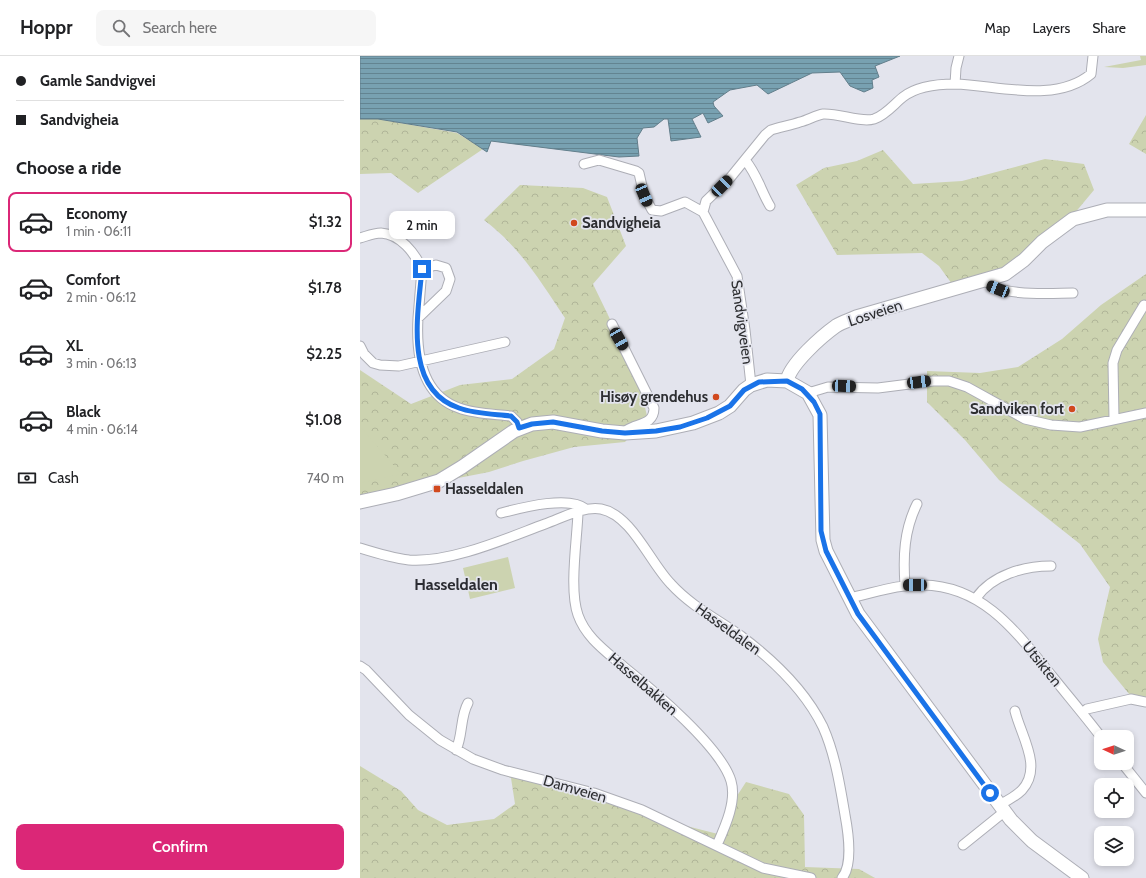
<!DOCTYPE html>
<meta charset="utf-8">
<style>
:root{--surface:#fff;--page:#f6f6f6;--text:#202124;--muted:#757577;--line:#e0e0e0;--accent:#db2777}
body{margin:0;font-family:Cabin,sans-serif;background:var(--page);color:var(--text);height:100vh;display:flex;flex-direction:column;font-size:15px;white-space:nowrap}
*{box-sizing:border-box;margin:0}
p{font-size:13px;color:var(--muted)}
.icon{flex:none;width:22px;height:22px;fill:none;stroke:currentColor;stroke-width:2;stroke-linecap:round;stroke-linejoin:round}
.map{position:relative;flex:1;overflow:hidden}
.drawer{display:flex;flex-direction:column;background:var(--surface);width:360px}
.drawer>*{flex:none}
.guide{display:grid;align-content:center;height:88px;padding:0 16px;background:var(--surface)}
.needle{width:26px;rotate:273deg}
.tools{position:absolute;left:734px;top:674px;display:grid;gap:8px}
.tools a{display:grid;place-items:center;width:40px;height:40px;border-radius:8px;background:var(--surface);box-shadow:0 2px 6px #0003;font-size:20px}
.end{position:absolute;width:18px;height:18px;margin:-9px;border:5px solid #1a73e8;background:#fff;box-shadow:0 0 0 2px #fff}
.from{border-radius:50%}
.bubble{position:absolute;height:28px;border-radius:8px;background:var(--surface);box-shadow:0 2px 6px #0003;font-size:13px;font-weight:600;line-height:28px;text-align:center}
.car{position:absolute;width:12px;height:24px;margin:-12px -6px;border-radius:5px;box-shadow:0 0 3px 1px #0007;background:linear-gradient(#222 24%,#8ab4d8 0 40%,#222 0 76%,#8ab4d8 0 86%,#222 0)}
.guide b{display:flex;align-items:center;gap:14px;height:38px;font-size:15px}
.guide b+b{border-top:1px solid var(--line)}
.guide i{width:10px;height:10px;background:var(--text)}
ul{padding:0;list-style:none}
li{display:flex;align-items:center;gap:12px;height:60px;margin:0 8px 6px;padding:0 8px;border:2px solid transparent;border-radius:8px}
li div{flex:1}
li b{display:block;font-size:15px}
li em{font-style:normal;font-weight:600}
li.on{border-color:var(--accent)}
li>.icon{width:36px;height:36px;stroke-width:1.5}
h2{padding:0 16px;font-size:18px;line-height:48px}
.pay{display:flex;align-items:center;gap:10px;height:44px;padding:0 16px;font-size:15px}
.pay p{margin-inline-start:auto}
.cta{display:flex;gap:8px;margin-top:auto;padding:8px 16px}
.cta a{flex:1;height:46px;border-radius:8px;background:var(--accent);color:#fff;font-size:16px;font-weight:600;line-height:46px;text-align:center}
header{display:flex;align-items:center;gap:24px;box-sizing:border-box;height:56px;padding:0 20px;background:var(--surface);border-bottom:1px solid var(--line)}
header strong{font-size:19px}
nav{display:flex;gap:22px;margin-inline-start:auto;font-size:14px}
.search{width:280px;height:36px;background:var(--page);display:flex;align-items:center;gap:10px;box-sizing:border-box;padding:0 14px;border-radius:8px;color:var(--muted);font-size:15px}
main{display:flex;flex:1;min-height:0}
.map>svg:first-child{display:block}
.forest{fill:url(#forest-crowns)}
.park{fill:#ccd3b0}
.water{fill:url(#water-rules);stroke:#627e8b}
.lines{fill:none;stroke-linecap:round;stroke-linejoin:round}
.street-casing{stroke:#adaeb6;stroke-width:11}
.secondary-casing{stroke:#adaeb6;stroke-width:15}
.street{stroke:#fff;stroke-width:9}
.secondary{stroke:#fff;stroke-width:13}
.route{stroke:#1a73e8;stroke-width:5}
.poi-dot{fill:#d1491e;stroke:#e3e4ed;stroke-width:1.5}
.labels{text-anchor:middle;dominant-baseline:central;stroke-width:3.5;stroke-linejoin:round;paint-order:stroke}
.poi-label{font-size:15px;font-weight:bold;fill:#2d2e31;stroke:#e3e4ed;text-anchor:start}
.street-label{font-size:15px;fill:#2d2e31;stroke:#e3e4ed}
.neighbourhood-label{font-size:16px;font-weight:bold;fill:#2b2c32;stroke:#e3e4ed}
</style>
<header>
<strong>Hoppr</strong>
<div class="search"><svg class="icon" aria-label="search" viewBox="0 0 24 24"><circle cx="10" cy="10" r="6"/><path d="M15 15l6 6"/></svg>Search here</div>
<nav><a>Map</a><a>Layers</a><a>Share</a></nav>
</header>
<main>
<section class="drawer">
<div class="guide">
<b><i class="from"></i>Gamle Sandvigvei</b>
<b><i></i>Sandvigheia</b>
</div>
<h2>Choose a ride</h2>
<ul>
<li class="on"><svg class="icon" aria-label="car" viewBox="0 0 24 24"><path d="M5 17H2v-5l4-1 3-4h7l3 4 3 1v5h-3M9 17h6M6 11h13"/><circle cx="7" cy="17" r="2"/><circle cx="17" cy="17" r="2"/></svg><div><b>Economy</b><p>1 min · 06:11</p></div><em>$1.32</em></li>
<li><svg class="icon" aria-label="car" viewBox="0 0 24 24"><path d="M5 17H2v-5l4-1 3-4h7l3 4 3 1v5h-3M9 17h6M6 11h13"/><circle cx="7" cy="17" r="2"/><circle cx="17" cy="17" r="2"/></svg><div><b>Comfort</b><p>2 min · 06:12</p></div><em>$1.78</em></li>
<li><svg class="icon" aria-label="car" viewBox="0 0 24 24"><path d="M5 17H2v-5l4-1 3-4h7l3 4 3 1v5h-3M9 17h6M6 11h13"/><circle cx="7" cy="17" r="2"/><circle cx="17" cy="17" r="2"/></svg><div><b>XL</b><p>3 min · 06:13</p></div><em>$2.25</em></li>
<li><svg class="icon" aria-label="car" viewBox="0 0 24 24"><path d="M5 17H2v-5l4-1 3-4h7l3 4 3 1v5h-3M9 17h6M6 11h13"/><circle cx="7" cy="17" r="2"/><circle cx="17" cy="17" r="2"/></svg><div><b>Black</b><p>4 min · 06:14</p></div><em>$1.08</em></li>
</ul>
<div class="pay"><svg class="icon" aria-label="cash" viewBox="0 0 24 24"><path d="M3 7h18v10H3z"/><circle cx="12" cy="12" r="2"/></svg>Cash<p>740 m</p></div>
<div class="cta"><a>Confirm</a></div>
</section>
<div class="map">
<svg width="786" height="822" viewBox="0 0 786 822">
<defs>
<pattern id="forest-crowns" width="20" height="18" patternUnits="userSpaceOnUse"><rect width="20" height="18" fill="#ccd3b0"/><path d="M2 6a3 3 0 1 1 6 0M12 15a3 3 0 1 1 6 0" fill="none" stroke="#b0b598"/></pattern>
<pattern id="water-rules" width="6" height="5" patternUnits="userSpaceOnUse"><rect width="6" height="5" fill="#78a1b1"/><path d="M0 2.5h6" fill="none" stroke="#638491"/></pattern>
</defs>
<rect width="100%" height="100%" fill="#e3e4ed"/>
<path class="forest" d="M786,59V98L769,88Z
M0,63H18L97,77L123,93L58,137L31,117L0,118Z
M523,94L553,128L602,125L685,103L724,108L734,134L714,158L642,217L592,228L579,210L562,197L477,199L436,129L464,112L497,105Z
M160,129L223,132L247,141L266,190L233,228L278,321L287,360L265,386L214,391L163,405L129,416L78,426L0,450V314L51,348L100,329L152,323L194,293L205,262C181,226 159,190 124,164Z
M786,218V645L778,649L743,606L738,583L750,531L720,488L639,424L605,384L567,346V315L620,317L658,311L702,283L741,249Z
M0,710L41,735L58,754L87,769L134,763L155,748L151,722L131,714L158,715L307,765L358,778L375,743L386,726L429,738L444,759L445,811L499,813L515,822H0Z"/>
<path class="park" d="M780,0H786V9L763,12L744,11L781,4Z
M0,370L41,418L0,427Z
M148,501L155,532L110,543L103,512Z"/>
<path class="water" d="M0,0H540L515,10L519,21L512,24L513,32L504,36L490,30L480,16L452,17L408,38L397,29L370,34L353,46L354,50L363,60L348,67L343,57L332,63L341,81L311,85L308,63H304L294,71L283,72L277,82L279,100L259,101L131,85L127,96L97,76L18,63H0Z"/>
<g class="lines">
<g class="street-casing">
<path id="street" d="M595,28L596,12L599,0
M385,104C397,118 401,135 410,150
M224,108L239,104L276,115L279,117L284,139L292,154L301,155L325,146L343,156
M0,182C7,180 14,177 21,177C40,178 55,197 62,213L76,209L86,212L90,223L86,235L58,262C56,297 61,339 99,352C115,358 134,358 151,360L157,366L159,372
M626,225C640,241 691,237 713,237
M58,262L62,213
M252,268L294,352C294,369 278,367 267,374
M0,290L4,298L13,307L20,309L39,310L145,286
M391,329L385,274L377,220L343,156L346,145L370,122L405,79L411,74C421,71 431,69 440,66C448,64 456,59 463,58C479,57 501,67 514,63C526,59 534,48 543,41C557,30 578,28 595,28C637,29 695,48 731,18L733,0
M448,337L468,331L518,332L573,325H589L607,331L665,363L691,369L720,371L786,357
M754,363L753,307L757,294L784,249
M141,457C161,452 209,439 226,453
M218,457C217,484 209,534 218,559C226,582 247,596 264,611C293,634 361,691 371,725C377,745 365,771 357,789
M0,492C16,497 33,502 49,504C91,507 147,482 185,468C202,462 223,450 241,453C272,459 290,507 311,528C331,550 357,563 381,580C413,604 445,634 463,671C475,698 480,729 485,759C488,775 493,809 482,822
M545,529C543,501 544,474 557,448
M489,542C514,537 537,528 563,529C624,530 657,577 692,620C708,640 725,660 741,681
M616,542C632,519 664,510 691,510
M0,610L6,614L49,659L80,684L113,703L143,714L234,737L282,754L403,812L451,822
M723,656L727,653L771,643L786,646
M96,694C103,679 100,661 108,647
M762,707L786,737
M639,749C647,745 656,740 662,734C683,711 661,680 655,655
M603,789L644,756"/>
</g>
<g class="secondary-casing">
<path id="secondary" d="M427,325C430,308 462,280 476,270C482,266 490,264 496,261L645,218L664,204L682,186L713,163L747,154H786
M0,446L36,438L79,425L102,411L154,375L172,368L193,366L242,375L265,377L296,375L333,367L359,357L370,350L384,334L391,329L407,324L427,325L448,337L460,359L463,484L466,495L498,558L651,764L672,785L722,822"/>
</g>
<use href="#street" class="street"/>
<use href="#secondary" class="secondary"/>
</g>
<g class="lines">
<path class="route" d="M62,213C58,258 43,333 99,352C115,358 134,358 151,360L157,366L159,372L172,368L193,366L242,375L265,377L296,375L320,371L347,362L370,350L384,334L399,326L427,325L442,333L454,346L460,358L461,475L466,495L498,558L630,737"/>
</g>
<g class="poi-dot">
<circle cx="214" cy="167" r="4"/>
<circle cx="356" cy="341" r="4"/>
<circle cx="712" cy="353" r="4"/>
<rect x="73" y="429" width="8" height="8" rx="2"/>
</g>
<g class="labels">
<g class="poi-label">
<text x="222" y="167">Sandvigheia</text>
<text x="348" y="341" text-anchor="end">Hisøy grendehus</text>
<text x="704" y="353" text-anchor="end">Sandviken fort</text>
<text x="85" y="433">Hasseldalen</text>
</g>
<g class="street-label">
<text transform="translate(515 257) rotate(-18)">Losveien</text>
<text transform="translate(382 266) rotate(82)">Sandvigveien</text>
<text transform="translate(368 573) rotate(36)">Hasseldalen</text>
<text transform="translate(682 608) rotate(51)">Utsikten</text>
<text transform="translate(283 628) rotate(41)">Hasselbakken</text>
<text transform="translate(215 733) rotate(16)">Damveien</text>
</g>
<g class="neighbourhood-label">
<text x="96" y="528">Hasseldalen</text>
</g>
</g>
</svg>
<div class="tools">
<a><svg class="needle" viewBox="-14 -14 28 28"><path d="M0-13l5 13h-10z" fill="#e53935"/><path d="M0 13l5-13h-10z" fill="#757577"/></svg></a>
<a><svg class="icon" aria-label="locate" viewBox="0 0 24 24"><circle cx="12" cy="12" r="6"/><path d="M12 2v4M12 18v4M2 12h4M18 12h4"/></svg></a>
<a><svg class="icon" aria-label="layers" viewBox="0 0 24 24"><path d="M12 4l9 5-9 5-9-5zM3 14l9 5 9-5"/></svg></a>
</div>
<i class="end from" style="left:630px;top:737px"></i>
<i class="end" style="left:62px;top:213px"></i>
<div class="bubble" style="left:29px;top:155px;width:66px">2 min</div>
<i class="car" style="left:362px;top:130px;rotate:45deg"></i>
<i class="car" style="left:284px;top:139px;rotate:157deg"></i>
<i class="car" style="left:638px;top:233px;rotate:292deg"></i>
<i class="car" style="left:259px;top:283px;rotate:150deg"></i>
<i class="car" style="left:559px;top:326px;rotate:83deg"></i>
<i class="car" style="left:484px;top:330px;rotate:92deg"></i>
<i class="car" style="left:555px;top:529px;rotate:269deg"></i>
</div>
</main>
